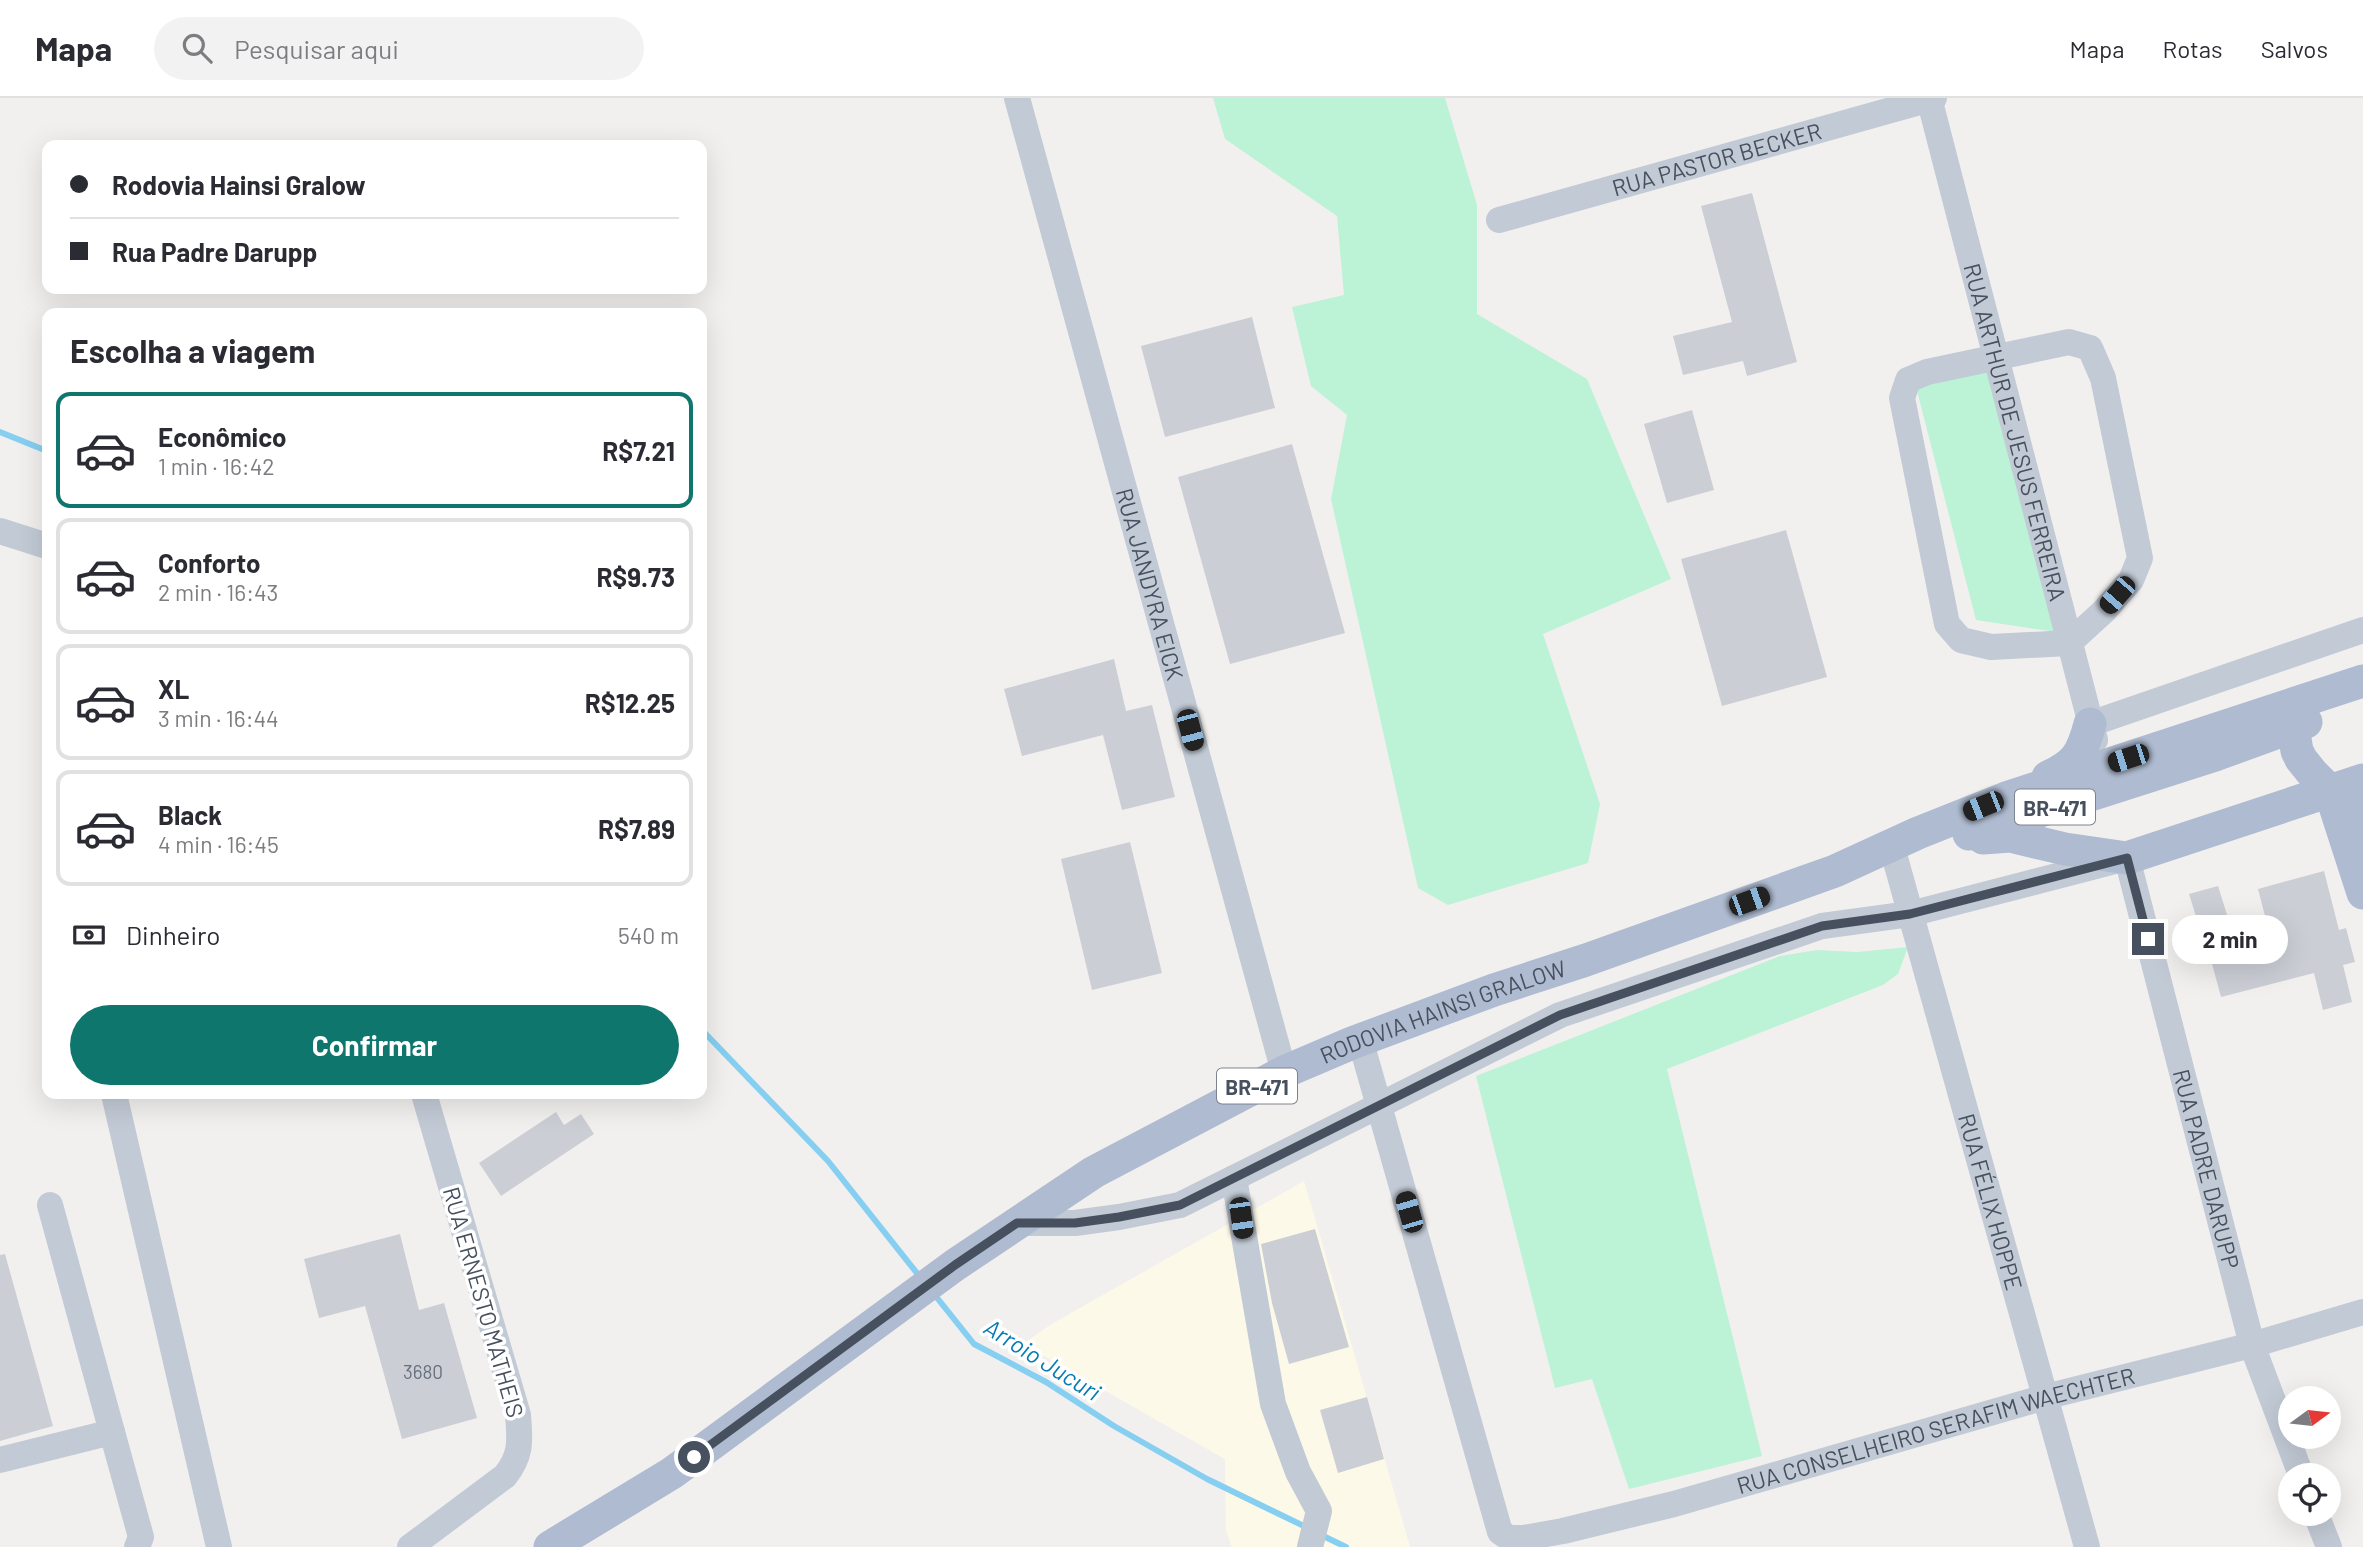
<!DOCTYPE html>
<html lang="pt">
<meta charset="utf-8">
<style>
:root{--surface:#fff;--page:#f2f2f3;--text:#2b2b33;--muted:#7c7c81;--line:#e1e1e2;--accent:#0f766e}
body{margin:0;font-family:Barlow,sans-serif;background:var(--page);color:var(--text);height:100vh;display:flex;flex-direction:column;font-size:26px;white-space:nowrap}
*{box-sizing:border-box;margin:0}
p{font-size:23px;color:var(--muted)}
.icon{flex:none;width:38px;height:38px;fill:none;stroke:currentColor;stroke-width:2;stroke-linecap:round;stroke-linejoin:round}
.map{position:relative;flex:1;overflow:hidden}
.drawer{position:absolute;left:42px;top:210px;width:665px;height:791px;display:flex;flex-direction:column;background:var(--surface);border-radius:14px;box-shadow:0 7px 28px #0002}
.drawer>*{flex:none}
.top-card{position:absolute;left:42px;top:42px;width:665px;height:154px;border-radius:14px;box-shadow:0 7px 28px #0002;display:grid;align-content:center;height:154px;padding:0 28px;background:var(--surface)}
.needle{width:46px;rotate:75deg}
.tools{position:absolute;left:2278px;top:1288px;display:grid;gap:14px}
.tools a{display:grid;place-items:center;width:63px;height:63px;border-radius:50%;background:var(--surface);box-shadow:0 7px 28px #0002;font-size:35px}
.end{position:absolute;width:32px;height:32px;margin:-16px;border:9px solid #46505e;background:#fff;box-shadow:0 0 0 4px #fff}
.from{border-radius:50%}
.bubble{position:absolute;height:49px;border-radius:24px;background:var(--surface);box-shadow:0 7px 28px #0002;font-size:23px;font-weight:700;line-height:49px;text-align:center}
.car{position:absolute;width:21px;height:42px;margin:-21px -10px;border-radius:9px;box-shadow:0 0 5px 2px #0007;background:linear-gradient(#222 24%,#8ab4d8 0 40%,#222 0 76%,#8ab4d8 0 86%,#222 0)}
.top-card b{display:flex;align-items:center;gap:24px;height:66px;font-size:26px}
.top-card b+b{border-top:2px solid var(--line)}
.top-card i{width:18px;height:18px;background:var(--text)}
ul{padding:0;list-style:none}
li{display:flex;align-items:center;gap:21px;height:116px;margin:0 14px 10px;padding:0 14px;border:4px solid var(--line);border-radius:14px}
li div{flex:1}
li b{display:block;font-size:26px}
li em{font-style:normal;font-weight:700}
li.selected{border-color:var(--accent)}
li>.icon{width:63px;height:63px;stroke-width:1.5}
h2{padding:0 28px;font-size:32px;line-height:84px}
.pay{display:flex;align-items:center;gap:18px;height:77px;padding:0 28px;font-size:26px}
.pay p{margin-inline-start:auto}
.primary-button{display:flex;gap:14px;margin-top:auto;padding:14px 28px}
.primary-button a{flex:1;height:80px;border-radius:42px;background:var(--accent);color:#fff;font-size:28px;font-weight:700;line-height:80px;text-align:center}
header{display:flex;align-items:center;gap:42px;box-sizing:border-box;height:98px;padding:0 35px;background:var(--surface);border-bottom:2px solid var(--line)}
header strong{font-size:33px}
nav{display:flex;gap:38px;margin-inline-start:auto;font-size:24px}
.search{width:490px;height:63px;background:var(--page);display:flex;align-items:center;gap:18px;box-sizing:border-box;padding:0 24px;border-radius:38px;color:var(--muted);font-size:26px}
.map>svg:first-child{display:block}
.commercial{fill:#fdf9e8}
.green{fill:#bcf2d6}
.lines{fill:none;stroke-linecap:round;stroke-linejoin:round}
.stream{stroke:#86cff1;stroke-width:6}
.building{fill:#cbced5}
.minor{stroke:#c2cad5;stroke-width:26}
.major{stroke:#aebbd0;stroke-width:33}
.route{stroke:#46505e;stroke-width:9}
.labels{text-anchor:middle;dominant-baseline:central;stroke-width:7;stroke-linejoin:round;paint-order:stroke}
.number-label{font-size:19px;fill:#67707c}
.shield{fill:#fff;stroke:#7e848e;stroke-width:2}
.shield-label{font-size:21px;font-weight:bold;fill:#46505e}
.street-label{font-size:23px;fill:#46505e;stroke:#fff}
.water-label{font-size:24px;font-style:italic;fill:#047cb3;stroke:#fff}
</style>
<header>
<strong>Mapa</strong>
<div class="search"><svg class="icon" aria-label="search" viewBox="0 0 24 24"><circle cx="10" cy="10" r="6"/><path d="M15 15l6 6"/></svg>Pesquisar aqui</div>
<nav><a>Mapa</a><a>Rotas</a><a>Salvos</a></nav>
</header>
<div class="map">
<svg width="2363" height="1449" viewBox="0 0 2363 1449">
<rect width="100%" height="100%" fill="#f2f0ef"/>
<path class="commercial" d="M1304,1083L1410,1449H1232L1226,1432L1225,1361L1023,1246L1050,1227Z"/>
<path class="green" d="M1213,0H1445L1477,107V216L1587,281L1671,481L1543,536L1600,706L1588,765L1448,807L1418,790L1331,401L1347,317L1311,288L1292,209L1344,197L1337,118L1225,41Z
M1987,268L2056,534L1976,522L1916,289Z
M1908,849L1898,876L1883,887L1667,971L1762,1358L1629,1391L1592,1281L1555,1290L1476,978L1780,858L1817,852L1857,854Z"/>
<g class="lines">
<path class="stream" d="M0,334L47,353
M702,932L828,1063L920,1179
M934,1196L974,1246L1046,1284L1114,1328L1207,1381L1310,1431
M1319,1436L1346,1449"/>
</g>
<path class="building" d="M1752,95L1797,264L1747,278L1743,263L1683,277L1673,238L1732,224L1701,108Z
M1252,219L1275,310L1165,339L1141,248Z
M1692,312L1714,392L1667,405L1644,326Z
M1292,346L1345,535L1230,566L1178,379Z
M1786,432L1827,579L1722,608L1681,461Z
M1114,561L1126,613L1152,607L1175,699L1122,712L1103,637L1022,658L1004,591Z
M1130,744L1162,875L1092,892L1061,761Z
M2324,773L2339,832L2346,830L2355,864L2343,867L2352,904L2323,912L2314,875L2221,899L2208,851H2206L2189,796L2218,788L2240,858L2273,849L2258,791Z
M556,1014L564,1027L581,1016L594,1036L501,1098L479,1065Z
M1315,1131L1349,1249L1289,1266L1272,1205L1261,1146Z
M400,1136L419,1212L444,1205L477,1320L402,1341L365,1208L319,1220L304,1161Z
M5,1156L53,1328L0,1343V1157Z
M1367,1299L1384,1361L1338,1375L1320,1312Z"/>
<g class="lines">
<g class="minor">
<path id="s1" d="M1017,0L1284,974"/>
<path id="s2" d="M1929,0L2095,642"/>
<path id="s3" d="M1499,122L1934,0"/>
<path d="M2069,244L2090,250L2103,280L2140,460L2131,482L2104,513L2069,545L1991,549L1961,542L1947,526L1902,300L1908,282L1927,274Z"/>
<path d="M0,433L47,448"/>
<path d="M2090,626L2363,532"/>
<path id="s4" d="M1895,760L2087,1449"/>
<path id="s5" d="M1360,941L1500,1434L1509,1440H1523L1563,1433L1674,1406L2045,1299L2252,1247L2363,1214"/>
<path d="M114,996L219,1449"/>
<path d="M1234,1080L1273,1306L1298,1374L1319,1413L1310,1449"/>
<path d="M50,1107L112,1334"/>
<path id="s6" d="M1017,1125H1075L1119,1119L1180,1107L1560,917L1822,828L1910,816L2127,760L2252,1247L2301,1377"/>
<path d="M0,1362L112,1334L141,1439L137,1449"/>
<path d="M2316,1416L2329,1449"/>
<path d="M410,1449L505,1378C522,1357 520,1342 518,1317L424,996"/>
</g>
<g class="major">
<path d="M2295,607L2293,629L2297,653L2301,661L2313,676L2330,693L2363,795"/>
<path d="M2048,679C2076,666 2082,656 2090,626"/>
<path d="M2363,709V752"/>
<path d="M1969,736L2215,657L2306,624"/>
<path d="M1983,740L2010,738L2065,751L2127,760L2363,682"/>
<path id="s7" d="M550,1449L672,1375L955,1167L1094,1074L1284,974L1352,945L1494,892L1586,862L1835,773L1918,735L2006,700L2363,583"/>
</g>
</g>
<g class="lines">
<path class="route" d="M694,1359L955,1167L1017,1125H1075L1119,1119L1180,1107L1560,917L1822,828L1910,816L2127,760L2148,841"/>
</g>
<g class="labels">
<g class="number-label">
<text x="423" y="1273">3680</text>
</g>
<g class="shield">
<rect x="2015" y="691.5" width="80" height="35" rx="5"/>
<rect x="1217" y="970.5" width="80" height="35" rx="5"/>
</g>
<g class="shield-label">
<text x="2055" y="709">BR-471</text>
<text x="1257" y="988">BR-471</text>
</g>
<g class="street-label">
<text stroke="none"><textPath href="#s3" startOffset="226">RUA PASTOR BECKER</textPath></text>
<text stroke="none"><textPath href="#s2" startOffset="345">RUA ARTHUR DE JESUS FERREIRA</textPath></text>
<text stroke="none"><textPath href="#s1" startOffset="504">RUA JANDYRA EICK</textPath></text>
<text stroke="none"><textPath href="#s7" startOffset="1046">RODOVIA HAINSI GRALOW</textPath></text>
<text stroke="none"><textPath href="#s6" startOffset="1500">RUA PADRE DARUPP</textPath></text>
<text stroke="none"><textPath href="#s4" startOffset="357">RUA FÉLIX HOPPE</textPath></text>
<text transform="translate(484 1204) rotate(74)">RUA ERNESTO MATHEIS</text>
<text stroke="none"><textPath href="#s5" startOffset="964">RUA CONSELHEIRO SERAFIM WAECHTER</textPath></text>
</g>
<g class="water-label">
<text transform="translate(1043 1261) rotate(32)">Arroio Jucuri</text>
</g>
</g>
</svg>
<div class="tools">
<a><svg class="needle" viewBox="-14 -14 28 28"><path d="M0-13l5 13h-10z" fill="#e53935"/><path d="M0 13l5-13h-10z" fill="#7c7c81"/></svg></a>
<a><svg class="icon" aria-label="locate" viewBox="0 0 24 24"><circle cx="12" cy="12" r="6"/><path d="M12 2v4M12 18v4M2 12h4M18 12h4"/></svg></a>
</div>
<i class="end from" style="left:694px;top:1359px"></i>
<i class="end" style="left:2148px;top:841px"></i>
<div class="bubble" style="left:2172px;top:817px;width:116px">2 min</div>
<i class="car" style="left:2117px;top:497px;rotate:221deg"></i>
<i class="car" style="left:1190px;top:632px;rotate:165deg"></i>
<i class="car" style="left:2128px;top:660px;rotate:252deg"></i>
<i class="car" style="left:1983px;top:708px;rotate:248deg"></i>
<i class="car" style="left:1749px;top:803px;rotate:70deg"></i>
<i class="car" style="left:1409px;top:1114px;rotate:344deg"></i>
<i class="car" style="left:1241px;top:1120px;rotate:172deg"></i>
<div class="top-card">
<b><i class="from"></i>Rodovia Hainsi Gralow</b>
<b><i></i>Rua Padre Darupp</b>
</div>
<section class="drawer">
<h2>Escolha a viagem</h2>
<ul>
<li class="selected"><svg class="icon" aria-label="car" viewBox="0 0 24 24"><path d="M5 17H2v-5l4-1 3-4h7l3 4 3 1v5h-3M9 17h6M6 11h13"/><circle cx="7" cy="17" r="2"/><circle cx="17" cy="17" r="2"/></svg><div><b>Econômico</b><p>1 min · 16:42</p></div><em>R$7.21</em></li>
<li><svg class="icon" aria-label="car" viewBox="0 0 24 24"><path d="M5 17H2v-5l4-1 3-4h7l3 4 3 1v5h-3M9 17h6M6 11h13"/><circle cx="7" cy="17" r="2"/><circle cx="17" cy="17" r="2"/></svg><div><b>Conforto</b><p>2 min · 16:43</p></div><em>R$9.73</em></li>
<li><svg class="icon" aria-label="car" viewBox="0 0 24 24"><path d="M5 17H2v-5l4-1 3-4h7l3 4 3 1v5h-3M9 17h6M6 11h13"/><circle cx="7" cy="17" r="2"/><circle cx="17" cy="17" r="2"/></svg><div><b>XL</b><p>3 min · 16:44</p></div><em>R$12.25</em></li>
<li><svg class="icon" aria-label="car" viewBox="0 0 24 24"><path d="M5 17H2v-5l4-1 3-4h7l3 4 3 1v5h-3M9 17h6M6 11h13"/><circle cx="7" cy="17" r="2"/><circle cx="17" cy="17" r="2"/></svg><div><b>Black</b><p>4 min · 16:45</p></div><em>R$7.89</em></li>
</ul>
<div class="pay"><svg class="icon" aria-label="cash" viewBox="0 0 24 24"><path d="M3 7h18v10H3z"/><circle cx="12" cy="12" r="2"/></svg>Dinheiro<p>540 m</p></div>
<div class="primary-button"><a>Confirmar</a></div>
</section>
</div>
